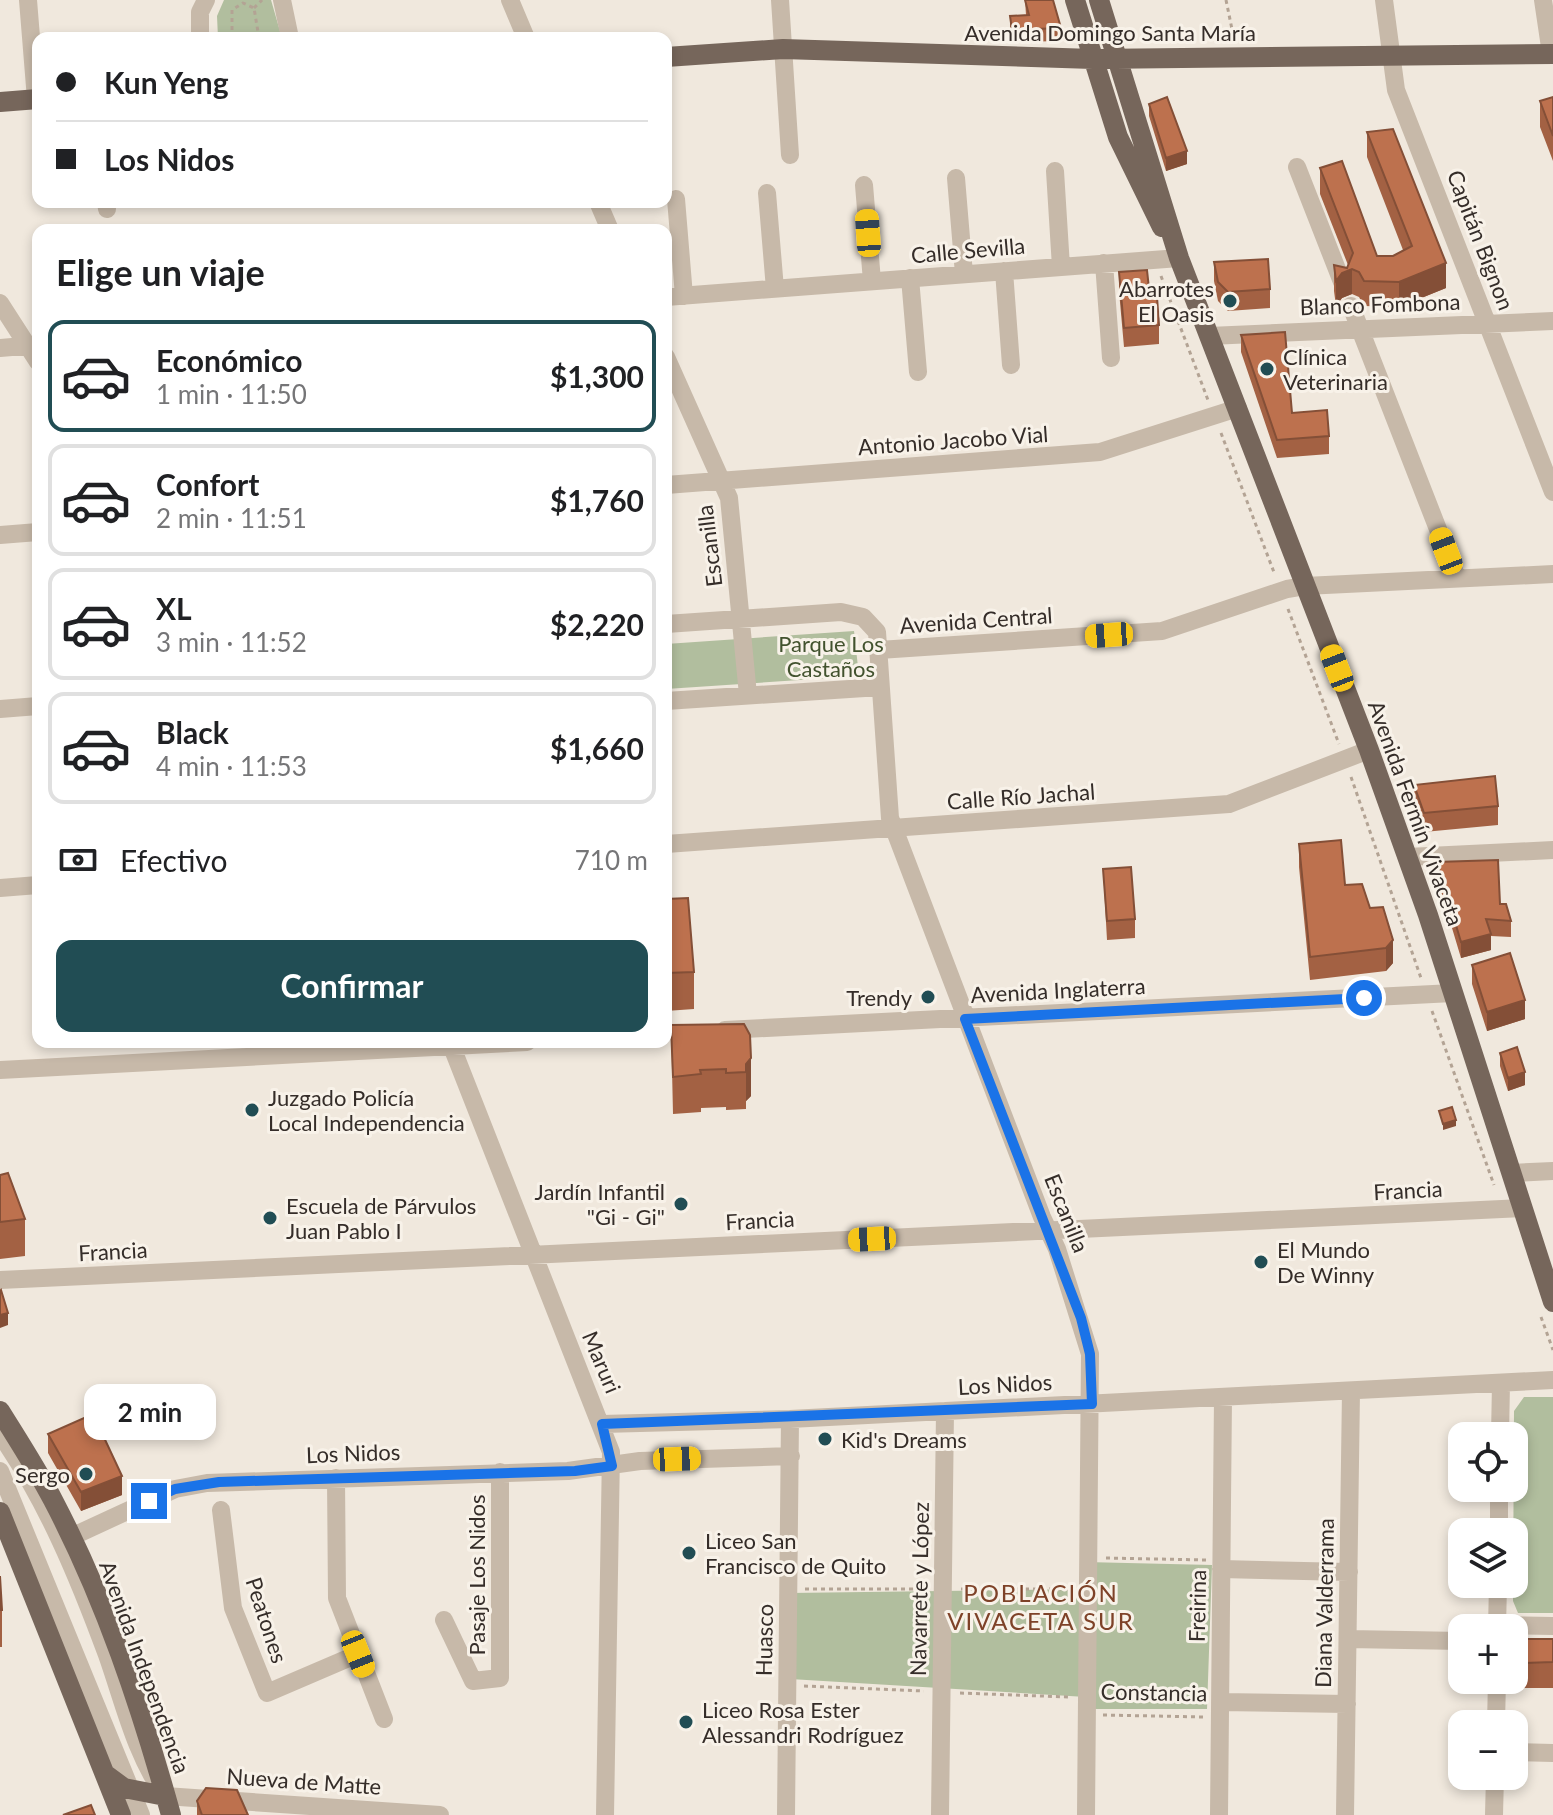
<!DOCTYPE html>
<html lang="es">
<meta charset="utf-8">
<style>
:root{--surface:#fff;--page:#f6f6f6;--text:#202124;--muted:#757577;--line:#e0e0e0;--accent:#214d54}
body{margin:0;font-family:Lato,sans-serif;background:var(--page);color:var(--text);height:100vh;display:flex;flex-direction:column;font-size:30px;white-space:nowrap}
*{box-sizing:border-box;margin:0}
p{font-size:26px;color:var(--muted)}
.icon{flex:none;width:44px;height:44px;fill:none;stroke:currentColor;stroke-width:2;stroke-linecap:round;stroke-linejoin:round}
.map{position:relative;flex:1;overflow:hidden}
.side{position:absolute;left:32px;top:224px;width:640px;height:824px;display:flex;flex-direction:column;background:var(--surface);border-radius:16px;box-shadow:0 4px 12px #0003}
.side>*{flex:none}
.banner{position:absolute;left:32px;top:32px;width:640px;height:176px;border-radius:16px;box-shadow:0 4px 12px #0003;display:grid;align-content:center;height:176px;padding:0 24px;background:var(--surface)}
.fabs{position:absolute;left:1448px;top:1422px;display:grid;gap:16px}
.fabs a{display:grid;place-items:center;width:80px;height:80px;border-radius:16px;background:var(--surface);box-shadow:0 4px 12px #0003;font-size:40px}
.end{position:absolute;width:36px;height:36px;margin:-18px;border:10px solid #1a73e8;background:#fff;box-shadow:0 0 0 4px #fff}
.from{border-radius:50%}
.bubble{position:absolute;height:56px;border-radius:16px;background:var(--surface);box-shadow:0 4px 12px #0003;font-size:26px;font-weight:700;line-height:56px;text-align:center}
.car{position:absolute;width:24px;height:48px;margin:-24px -12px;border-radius:10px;box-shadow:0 0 6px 2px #0007;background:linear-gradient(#f5c518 24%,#345 0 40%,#f5c518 0 76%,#345 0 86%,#f5c518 0)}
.banner b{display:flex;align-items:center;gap:28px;height:76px;font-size:30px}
.banner b+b{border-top:2px solid var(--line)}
.banner i{width:20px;height:20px;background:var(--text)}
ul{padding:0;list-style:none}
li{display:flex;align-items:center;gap:24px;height:112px;margin:0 16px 12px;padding:0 8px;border:4px solid var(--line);border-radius:16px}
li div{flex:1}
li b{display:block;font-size:30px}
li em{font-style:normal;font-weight:700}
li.active{border-color:var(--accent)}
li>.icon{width:72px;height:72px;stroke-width:1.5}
h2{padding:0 24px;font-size:36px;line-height:96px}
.pay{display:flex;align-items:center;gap:20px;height:88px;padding:0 24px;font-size:30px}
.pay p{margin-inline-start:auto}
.button{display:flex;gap:16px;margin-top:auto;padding:16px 24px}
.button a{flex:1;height:92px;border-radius:16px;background:var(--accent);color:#fff;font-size:32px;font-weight:700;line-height:92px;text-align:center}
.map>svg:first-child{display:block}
.green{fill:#b1be9e}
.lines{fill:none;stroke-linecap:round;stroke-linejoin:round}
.path{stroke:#b3a394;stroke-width:3;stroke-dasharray:4 4;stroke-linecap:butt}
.minor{stroke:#c7b9a9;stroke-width:18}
.major{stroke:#76665b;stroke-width:20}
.wall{fill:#a36143}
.shaded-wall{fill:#844f37}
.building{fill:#bd714e;stroke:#844f37;stroke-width:2}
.route{stroke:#1a73e8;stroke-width:10}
.poi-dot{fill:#214d54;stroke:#f8f2e9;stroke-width:3}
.labels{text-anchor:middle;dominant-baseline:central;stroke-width:6;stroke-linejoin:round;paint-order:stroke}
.street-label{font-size:22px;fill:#352d29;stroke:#f8f2e9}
.poi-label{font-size:22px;fill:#352d29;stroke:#f8f2e9;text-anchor:start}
.park-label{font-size:22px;fill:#42522e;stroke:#f8f2e9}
.neighbourhood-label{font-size:24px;letter-spacing:2px;fill:#7e4228;stroke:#f8f2e9}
</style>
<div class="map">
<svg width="1553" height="1815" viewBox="0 0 1553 1815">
<rect width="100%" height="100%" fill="#f0e8dd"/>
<path class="green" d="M224,0H271L282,38H218L217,16Z
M854,631L859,676L666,689V644Z
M1524,1397H1553V1613H1518L1513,1601L1514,1411Z
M1085,1562L1212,1565L1207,1709H1086V1697L790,1679L789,1593L1086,1589Z"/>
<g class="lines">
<path class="path" d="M1226,0L1234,39
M254,8L262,0
M232,38V10L243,3L254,8L259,38
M1161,276L1208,400
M1221,433L1275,575
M1288,609L1339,744
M1351,777L1421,978
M1432,1011L1494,1185
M1541,1317L1553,1350
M1106,1558L1206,1560
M805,1589H925
M961,1589H1069
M804,1686L924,1691
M960,1693L1068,1697
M1103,1715L1204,1717"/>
<path class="minor" d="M28,0L36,99
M282,0L290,38
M510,0L526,38
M780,0L790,155
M1384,0L1396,90L1553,492
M1543,0L1551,54
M200,38V12L206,0
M1297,167L1342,282
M1055,171L1061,267
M956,178L964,274
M864,185L872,281
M767,193L775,289
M676,199L684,296
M106,202L107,209
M598,202L610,230
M1104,263L1111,358
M1004,271L1011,365
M910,278L918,372
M666,297L1179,258
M0,303L38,362
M1351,306L1457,578
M1209,336L1553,321
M0,348L35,345
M666,357L729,498L748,695
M666,485L1100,452L1238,408
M0,535L38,532
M666,624L841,612L863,617L877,632L890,818L1042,1217L1057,1249L1090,1354L1086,1815
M879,650L1162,631L1287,589L1305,586L1553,574
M666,701L880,687
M0,709L38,706
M666,844L1229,804L1369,750
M1408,857L1553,850
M0,888L38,885
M725,1030L1453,993
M450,1042L611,1452L605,1815
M0,1070L527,1042
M1511,1173L1553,1171
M0,1280L1523,1208
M602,1424L790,1419L1553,1380
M0,1434C47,1501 79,1579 107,1655C124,1703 135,1754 165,1796L440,1815
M1500,1436L1501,1383
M0,1471L141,1815
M336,1478L337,1598L384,1719
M221,1510L233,1608L267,1693L358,1654
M1499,1532V1488
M71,1537L175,1489L207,1483L568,1471L640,1461L791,1456
M1221,1569L1349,1572
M444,1620L473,1681L500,1678V1472
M1497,1625L1553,1626
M1497,1628L1498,1584
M1348,1639L1462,1641
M1220,1702L1347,1704
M1496,1724L1497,1680
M1514,1752L1553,1753
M786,1815L790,1419
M940,1815L945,1411
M1219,1815L1223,1398
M1345,1815L1351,1391
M1494,1815L1495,1776"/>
<path class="major" d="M1075,0L1118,137L1162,227
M1099,0L1179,258L1369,750L1428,915L1553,1302
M666,57L783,49L1093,59L1553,54
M0,102L38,99
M0,1411C18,1440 37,1469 53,1500C105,1599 141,1707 171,1815
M0,1512L121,1815
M105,1774L124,1788L165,1796"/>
</g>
<path class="wall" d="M1025,0L1061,28V41L1012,42L1010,29V16L1026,15Z
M1553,97V161L1540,127V101Z
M1149,104L1187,164L1166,171L1149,116Z
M1367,132L1446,288L1399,307L1364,306L1359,297L1352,294L1342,298L1336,306L1334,291V265L1347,268L1348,265L1320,194V168L1377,256H1393L1403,250L1367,157Z
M1214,262L1270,289V308L1228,311L1218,301L1214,281Z
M1119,272L1150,298L1159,325V344L1124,347L1119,291Z
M1241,335L1292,413L1329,436V454L1277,458L1241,352Z
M1414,785L1498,806V825L1424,832L1414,804Z
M1299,844L1370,908L1393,963L1386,971L1310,980L1299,867Z
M1437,862L1500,904L1511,921V937L1491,936V950L1461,958L1437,878Z
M1103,869L1135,919V938L1107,940Z
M666,899L694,972V1009L666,1011Z
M1472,965L1525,1019L1487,1031L1472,984Z
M744,1024L751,1096L746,1101V1109L726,1110V1107L701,1108V1112L673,1114L671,1025Z
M1500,1053L1525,1085L1508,1091L1500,1066Z
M0,1175L25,1219V1256L0,1259Z
M48,1434L122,1495L81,1511L48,1453Z
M0,1576L2,1610V1647H0Z
M1522,1639H1553V1688H1522Z
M197,1801L248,1815H197Z"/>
<path class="shaded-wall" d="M1187,151V164L1166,171V158Z
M1446,263V288L1399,307V282Z
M1352,269V294L1342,298L1336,306V281L1342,273Z
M1491,934V950L1461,958V942Z
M1393,940V963L1386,971V948Z
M1525,1000V1019L1487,1031V1012Z
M751,1058V1096L746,1101V1064Z
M1525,1072V1085L1508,1091V1078Z
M1456,1120V1126L1443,1130V1124Z
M8,1313V1325L0,1328V1315Z
M122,1476V1495L81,1511V1492Z"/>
<path class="building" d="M1025,0H1053L1061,28L1012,30L1010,16L1029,15Z
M1167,97L1187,151L1166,158L1149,104Z
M1553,97V136L1540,101Z
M1393,129L1446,263L1399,282L1364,281L1359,272L1352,269L1342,273L1336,281L1334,265L1347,268L1353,253L1320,168L1342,161L1377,256H1393L1412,246L1367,132Z
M1268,259L1270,289L1228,292L1218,282L1214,262Z
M1147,270L1150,298L1157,297L1159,325L1124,328L1119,272Z
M1285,332L1292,413L1327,410L1329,436L1277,440L1241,335Z
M1495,776L1498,806L1424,813L1414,785Z
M1341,840L1345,885L1362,884L1370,908L1383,907L1393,940L1386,948L1310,957L1299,844Z
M1498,860L1500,904H1506L1511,921L1486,919L1491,934L1461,942L1437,862Z
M1131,867L1135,919L1107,921L1103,869Z
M688,898L694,972L666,973V899Z
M1510,953L1525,1000L1487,1012L1472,965Z
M744,1024L750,1035L751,1058L746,1064V1072L726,1073V1069L700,1070L701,1074L673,1077L671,1025Z
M1517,1047L1525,1072L1508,1078L1500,1053Z
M1452,1107L1456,1120L1443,1124L1439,1111Z
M8,1173L25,1219L0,1222V1175Z
M1,1290L8,1313L0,1315V1291Z
M93,1414L122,1476L81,1492L48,1434Z
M0,1576L2,1610H0Z
M1522,1639H1553V1662L1522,1663Z
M206,1788L237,1790L248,1815H202L197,1801Z
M91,1805L95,1815H63Z"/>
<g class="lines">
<path class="route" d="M149,1501L175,1489L219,1482L575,1471L612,1466L602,1424L1092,1404L1090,1354L1081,1318L965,1019L1364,998"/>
</g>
<g class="poi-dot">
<circle cx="1230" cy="301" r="8"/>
<circle cx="1267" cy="369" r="8"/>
<circle cx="928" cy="997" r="8"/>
<circle cx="252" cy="1110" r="8"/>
<circle cx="681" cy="1204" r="8"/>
<circle cx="270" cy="1218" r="8"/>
<circle cx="1261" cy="1262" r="8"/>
<circle cx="825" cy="1439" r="8"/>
<circle cx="86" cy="1474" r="8"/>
<circle cx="689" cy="1553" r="8"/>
<circle cx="686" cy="1722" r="8"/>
</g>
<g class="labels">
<g class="street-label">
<text x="1110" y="32">Avenida Domingo Santa María</text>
<text transform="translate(1481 240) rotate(69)">Capitán Bignon</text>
<text transform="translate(968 250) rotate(-5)">Calle Sevilla</text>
<text transform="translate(1380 304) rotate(-2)">Blanco Fombona</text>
<text transform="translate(953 440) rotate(-4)">Antonio Jacobo Vial</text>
<text transform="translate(709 546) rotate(-97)">Escanilla</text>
<text transform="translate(976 620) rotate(-4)">Avenida Central</text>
<text transform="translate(1021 796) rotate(-4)">Calle Río Jachal</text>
<text transform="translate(1416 813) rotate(70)">Avenida Fermín Vivaceta</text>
<text transform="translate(1058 990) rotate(-3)">Avenida Inglaterra</text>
<text transform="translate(1408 1190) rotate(-3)">Francia</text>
<text transform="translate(1067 1213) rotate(68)">Escanilla</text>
<text transform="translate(760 1220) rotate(-3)">Francia</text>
<text transform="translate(113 1251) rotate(-3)">Francia</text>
<text transform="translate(602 1362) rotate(67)">Maruri</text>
<text transform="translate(1005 1384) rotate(-3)">Los Nidos</text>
<text transform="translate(353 1453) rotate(-2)">Los Nidos</text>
<text transform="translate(476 1575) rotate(-90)">Pasaje Los Nidos</text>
<text transform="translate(919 1589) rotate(-89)">Navarrete y López</text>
<text transform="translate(1324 1603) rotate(-89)">Diana Valderrama</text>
<text transform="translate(1197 1606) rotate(-89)">Freirina</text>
<text transform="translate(267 1620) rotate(72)">Peatones</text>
<text transform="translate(764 1640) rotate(-89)">Huasco</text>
<text transform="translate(145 1667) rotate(70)">Avenida Independencia</text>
<text transform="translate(1154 1692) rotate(1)">Constancia</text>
<text transform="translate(304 1781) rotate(4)">Nueva de Matte</text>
</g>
<g class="poi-label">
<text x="1214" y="288" text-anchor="end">Abarrotes<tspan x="1214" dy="25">El Oasis</tspan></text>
<text x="1283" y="356">Clínica<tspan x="1283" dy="25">Veterinaria</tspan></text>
<text x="912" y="997" text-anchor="end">Trendy</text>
<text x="268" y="1097">Juzgado Policía<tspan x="268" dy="25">Local Independencia</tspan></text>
<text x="665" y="1191" text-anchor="end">Jardín Infantil<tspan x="665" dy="25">"Gi - Gi"</tspan></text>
<text x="286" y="1205">Escuela de Párvulos<tspan x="286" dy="25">Juan Pablo I</tspan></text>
<text x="1277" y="1249">El Mundo<tspan x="1277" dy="25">De Winny</tspan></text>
<text x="841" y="1439">Kid's Dreams</text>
<text x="70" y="1474" text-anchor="end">Sergo</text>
<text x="705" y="1540">Liceo San<tspan x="705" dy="25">Francisco de Quito</tspan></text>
<text x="702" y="1709">Liceo Rosa Ester<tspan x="702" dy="25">Alessandri Rodríguez</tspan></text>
</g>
<g class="park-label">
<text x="831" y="643">Parque Los<tspan x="831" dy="25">Castaños</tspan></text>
</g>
<g class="neighbourhood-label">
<text x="1041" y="1592">POBLACIÓN<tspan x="1041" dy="28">VIVACETA SUR</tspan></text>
</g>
</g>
</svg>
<div class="fabs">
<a><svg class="icon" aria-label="locate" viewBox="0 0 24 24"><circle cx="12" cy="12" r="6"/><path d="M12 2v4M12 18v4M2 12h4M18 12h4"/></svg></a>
<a><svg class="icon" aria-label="layers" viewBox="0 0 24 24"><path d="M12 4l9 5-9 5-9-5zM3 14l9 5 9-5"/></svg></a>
<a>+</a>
<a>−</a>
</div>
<i class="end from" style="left:1364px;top:998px"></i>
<i class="end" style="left:149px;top:1501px"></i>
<div class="bubble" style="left:84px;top:1384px;width:132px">2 min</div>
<i class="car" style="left:868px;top:233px;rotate:356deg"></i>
<i class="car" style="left:1446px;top:551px;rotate:339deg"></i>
<i class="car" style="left:1109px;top:635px;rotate:266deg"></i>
<i class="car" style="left:1337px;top:668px;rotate:339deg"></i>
<i class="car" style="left:872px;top:1239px;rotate:267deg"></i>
<i class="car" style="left:677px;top:1459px;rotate:88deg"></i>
<i class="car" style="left:358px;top:1654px;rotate:158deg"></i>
<div class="banner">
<b><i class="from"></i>Kun Yeng</b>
<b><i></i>Los Nidos</b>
</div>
<section class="side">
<h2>Elige un viaje</h2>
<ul>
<li class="active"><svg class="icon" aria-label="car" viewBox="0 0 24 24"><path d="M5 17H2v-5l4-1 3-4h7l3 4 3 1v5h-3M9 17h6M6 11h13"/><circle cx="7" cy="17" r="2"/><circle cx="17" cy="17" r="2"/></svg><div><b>Económico</b><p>1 min · 11:50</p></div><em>$1,300</em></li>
<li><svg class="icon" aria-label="car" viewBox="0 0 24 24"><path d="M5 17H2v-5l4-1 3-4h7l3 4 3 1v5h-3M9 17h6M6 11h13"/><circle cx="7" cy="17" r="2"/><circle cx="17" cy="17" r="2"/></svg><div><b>Confort</b><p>2 min · 11:51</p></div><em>$1,760</em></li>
<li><svg class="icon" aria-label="car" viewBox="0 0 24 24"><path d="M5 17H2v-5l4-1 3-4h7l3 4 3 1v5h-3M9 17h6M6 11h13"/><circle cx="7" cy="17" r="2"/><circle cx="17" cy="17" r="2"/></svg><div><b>XL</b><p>3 min · 11:52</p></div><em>$2,220</em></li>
<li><svg class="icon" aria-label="car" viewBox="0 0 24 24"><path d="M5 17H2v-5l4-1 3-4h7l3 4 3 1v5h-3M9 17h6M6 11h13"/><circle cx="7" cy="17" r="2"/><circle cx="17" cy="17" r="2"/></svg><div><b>Black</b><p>4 min · 11:53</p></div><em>$1,660</em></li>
</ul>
<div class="pay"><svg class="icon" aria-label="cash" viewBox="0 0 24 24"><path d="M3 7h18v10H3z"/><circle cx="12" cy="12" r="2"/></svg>Efectivo<p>710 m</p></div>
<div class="button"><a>Confirmar</a></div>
</section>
</div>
